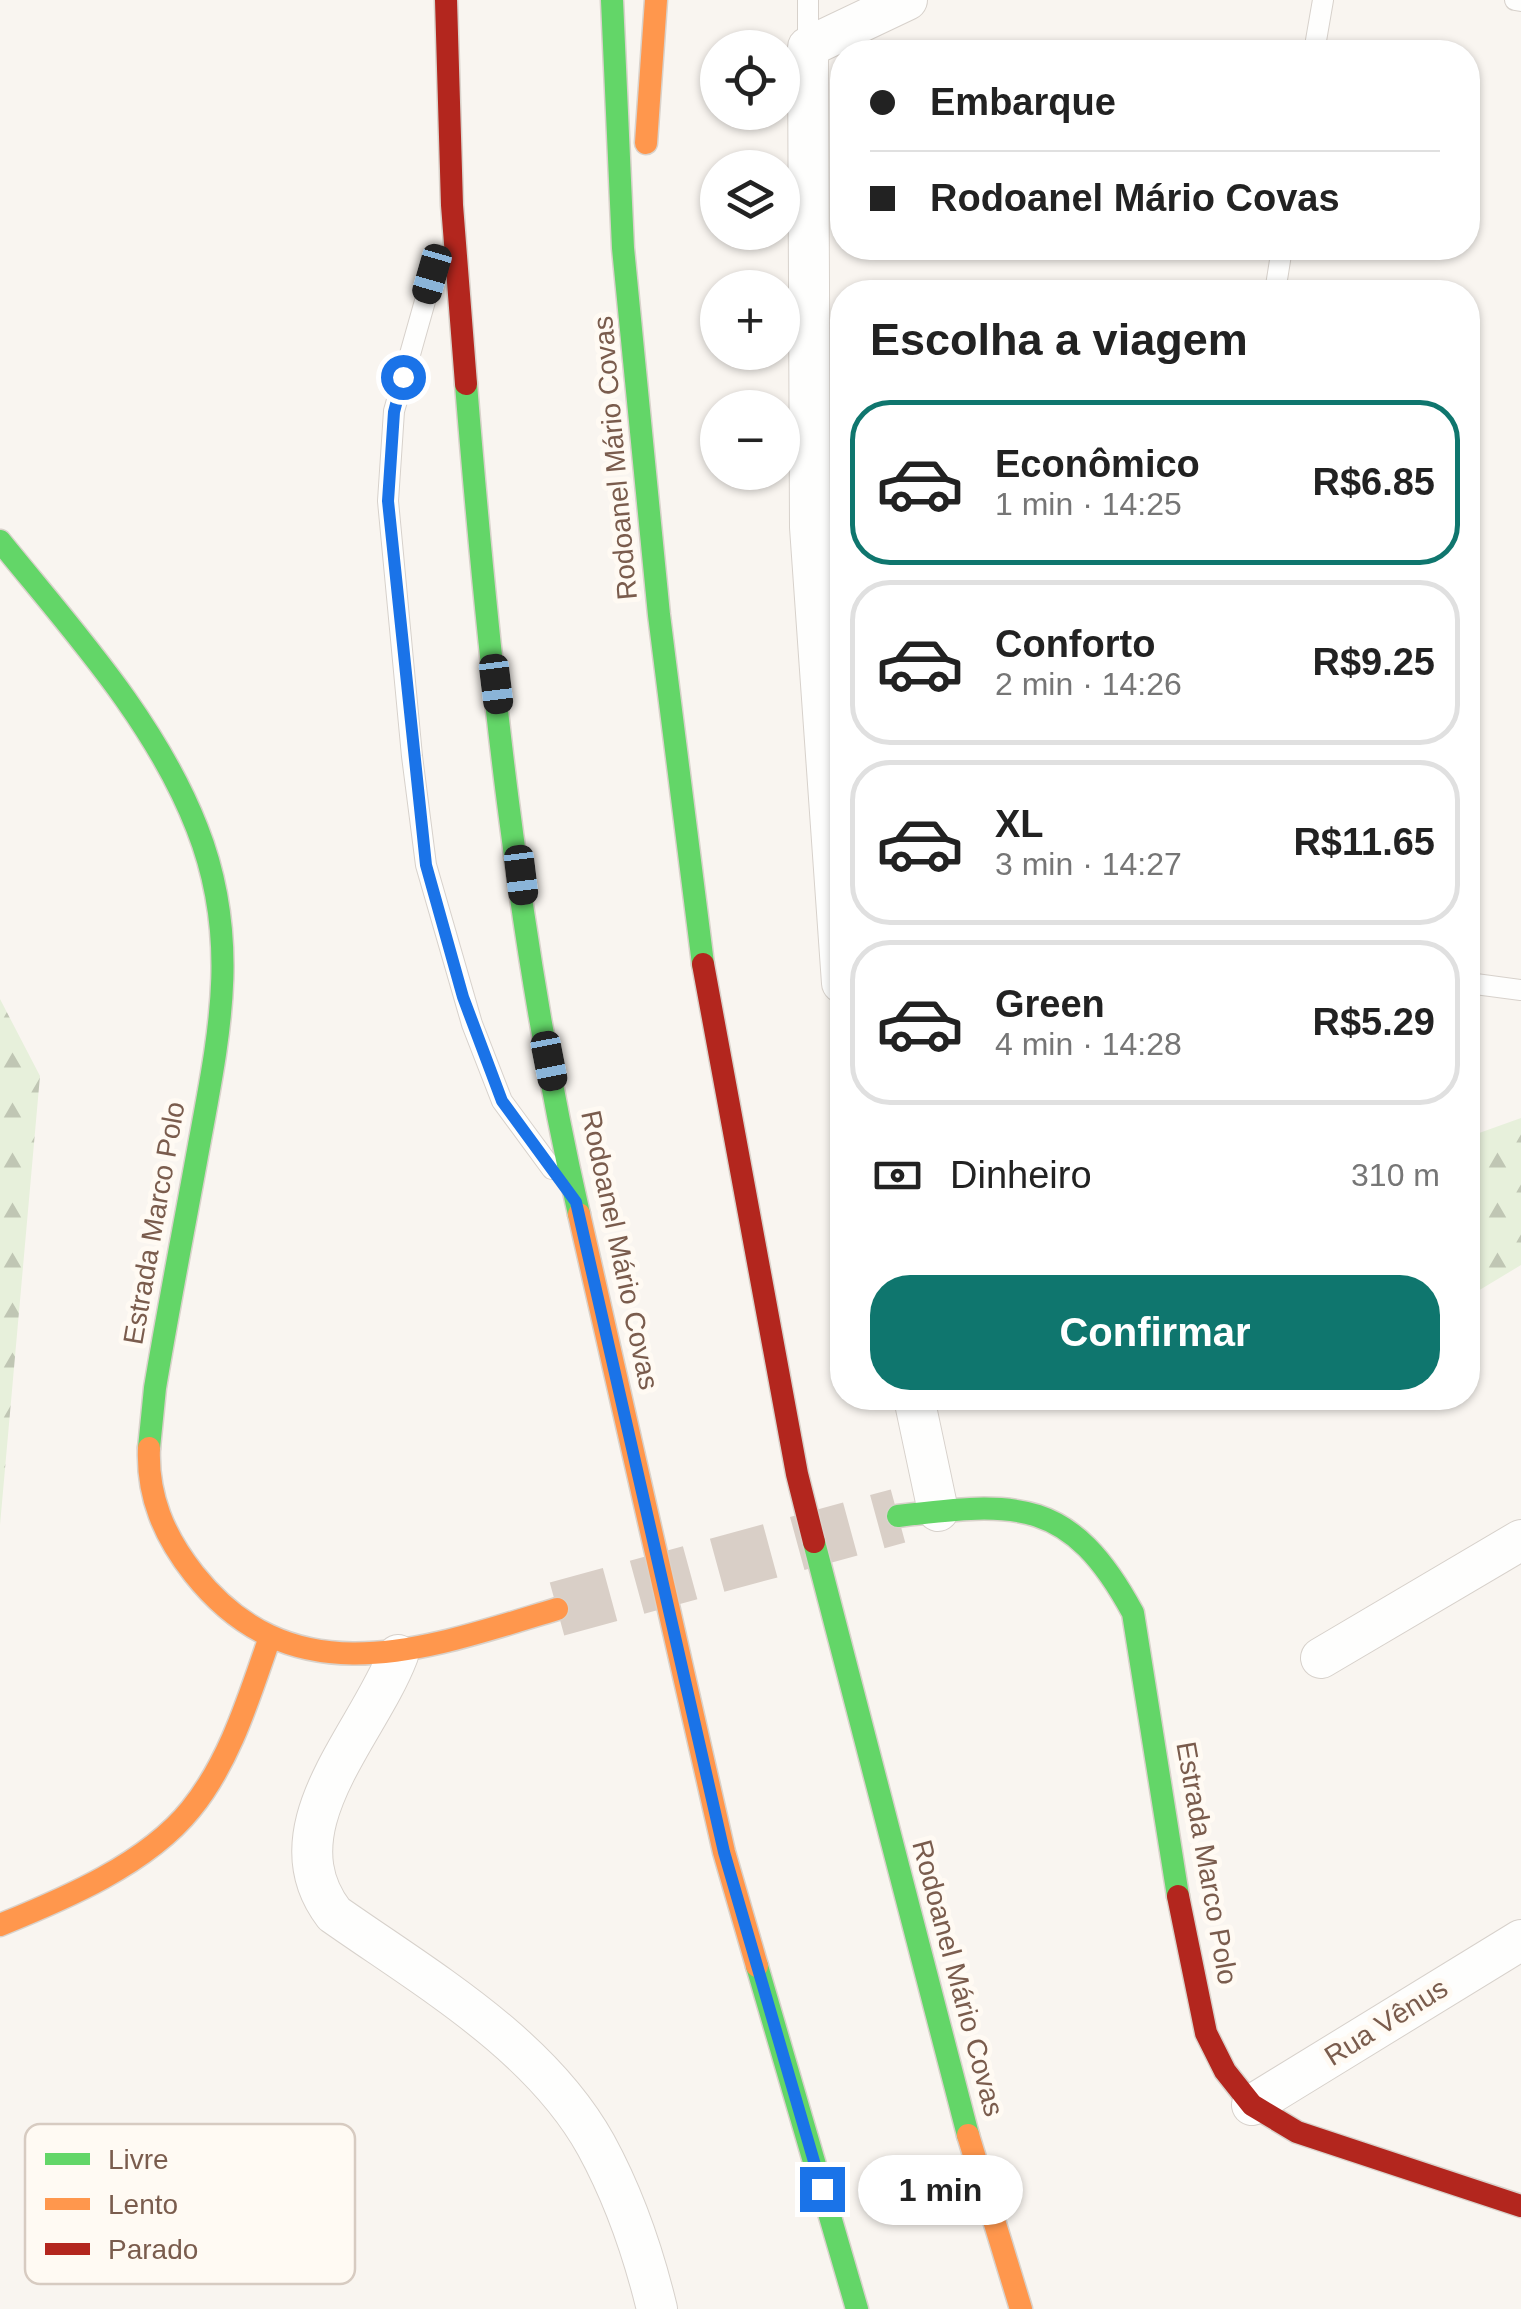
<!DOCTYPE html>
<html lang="pt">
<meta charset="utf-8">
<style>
:root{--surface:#fff;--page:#f6f6f6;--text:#222;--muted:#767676;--line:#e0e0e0;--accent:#0f766e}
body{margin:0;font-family:Helvetica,sans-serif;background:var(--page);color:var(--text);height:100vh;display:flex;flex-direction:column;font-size:38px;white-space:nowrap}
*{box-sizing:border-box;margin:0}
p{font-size:32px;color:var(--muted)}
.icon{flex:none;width:55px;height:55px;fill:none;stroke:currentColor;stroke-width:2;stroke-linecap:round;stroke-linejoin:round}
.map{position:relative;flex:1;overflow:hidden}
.sheet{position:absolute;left:830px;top:280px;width:650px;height:1130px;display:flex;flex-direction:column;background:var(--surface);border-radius:40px;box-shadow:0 2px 8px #0004}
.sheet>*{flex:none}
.banner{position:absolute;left:830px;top:40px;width:650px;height:220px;border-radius:40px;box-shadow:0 2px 8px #0004;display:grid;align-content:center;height:220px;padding:0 40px;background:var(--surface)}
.tools{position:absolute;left:700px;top:30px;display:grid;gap:20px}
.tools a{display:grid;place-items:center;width:100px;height:100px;border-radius:50%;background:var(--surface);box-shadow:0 2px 8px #0004;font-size:50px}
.end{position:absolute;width:45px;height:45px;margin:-22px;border:12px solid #1a73e8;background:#fff;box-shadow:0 0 0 5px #fff}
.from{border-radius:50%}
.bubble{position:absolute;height:70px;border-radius:35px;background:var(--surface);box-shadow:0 2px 8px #0004;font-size:32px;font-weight:700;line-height:70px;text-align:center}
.car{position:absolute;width:30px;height:60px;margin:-30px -15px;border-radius:12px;box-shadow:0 0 8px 2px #0007;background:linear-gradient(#222 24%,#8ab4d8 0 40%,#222 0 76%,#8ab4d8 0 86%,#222 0)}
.banner b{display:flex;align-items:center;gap:35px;height:95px;font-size:38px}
.banner b+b{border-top:2px solid var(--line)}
.banner i{width:25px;height:25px;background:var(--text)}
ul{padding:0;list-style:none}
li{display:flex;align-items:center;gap:30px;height:165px;margin:0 20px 15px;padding:0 20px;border:5px solid var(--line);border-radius:40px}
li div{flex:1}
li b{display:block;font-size:38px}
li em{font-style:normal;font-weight:700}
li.on{border-color:var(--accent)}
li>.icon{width:90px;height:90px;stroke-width:1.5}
h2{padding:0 40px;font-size:45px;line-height:120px}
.pay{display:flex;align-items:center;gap:25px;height:110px;padding:0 40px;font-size:38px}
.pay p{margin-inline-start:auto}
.cta{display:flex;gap:20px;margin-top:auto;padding:20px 40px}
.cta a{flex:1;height:115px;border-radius:40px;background:var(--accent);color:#fff;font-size:40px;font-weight:700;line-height:115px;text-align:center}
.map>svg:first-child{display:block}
.forest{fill:url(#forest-firs)}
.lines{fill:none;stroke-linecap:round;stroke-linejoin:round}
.secondary-tunnel{stroke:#d9cfc7;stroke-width:55;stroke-dasharray:55 28;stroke-linecap:butt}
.lane-casing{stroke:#d7d1cb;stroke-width:22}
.street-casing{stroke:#d7d1cb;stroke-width:42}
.fast-casing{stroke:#d9d2cb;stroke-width:25}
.slow-casing{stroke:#d9d2cb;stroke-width:25}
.jam-casing{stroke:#d9d2cb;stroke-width:25}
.lane{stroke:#fefefd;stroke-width:20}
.street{stroke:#fefefd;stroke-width:40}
.fast{stroke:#63d668;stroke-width:22}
.slow{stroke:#ff974d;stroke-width:22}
.jam{stroke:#b3261e;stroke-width:22}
.route{stroke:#1a73e8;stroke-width:12}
.labels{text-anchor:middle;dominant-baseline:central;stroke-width:10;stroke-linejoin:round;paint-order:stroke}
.street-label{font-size:28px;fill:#7a5c4d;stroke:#fffaf3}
.key{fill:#fffaf3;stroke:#d7cbc1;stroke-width:2.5}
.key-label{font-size:28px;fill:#7a5c4d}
</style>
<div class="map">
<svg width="1521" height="2309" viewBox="0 0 1521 2309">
<defs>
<pattern id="forest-firs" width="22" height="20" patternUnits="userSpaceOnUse" patternTransform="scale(2.5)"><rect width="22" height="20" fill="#e7f0db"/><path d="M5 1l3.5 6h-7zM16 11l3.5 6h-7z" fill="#c0c6b4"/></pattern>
</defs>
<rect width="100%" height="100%" fill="#f9f5f0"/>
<path class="forest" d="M0,999L40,1076L0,1525Z
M1521,1118V1265L1468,1297V1137Z"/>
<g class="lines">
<path class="secondary-tunnel" d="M557,1609L898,1516"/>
<g class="lane-casing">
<path id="lane" d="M1515,0L1521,1
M808,47V0
M1314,52L1323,0
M438,255L394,411L388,501L412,756L426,865L472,1024L502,1101L552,1169
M1275,292L1282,248
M1468,983L1521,990"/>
</g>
<g class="street-casing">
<path id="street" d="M842,983L810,527L808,47L907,0
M914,1398L938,1511
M398,1655C367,1736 269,1829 334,1914C425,1978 540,2044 596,2145C625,2198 643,2251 657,2309
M1321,1658L1521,1540
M1252,2105L1521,1940"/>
</g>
<g class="fast-casing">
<path id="fast" d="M612,0L623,248L659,615L703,964
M466,384C488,657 518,948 579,1214
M0,541C72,630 155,720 197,828C242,942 218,1040 197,1156C183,1233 168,1310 155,1388L149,1448
M898,1516C1018,1501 1071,1498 1133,1613L1178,1896
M814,1542L968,2135
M757,1966L857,2309"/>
</g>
<g class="slow-casing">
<path id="slow" d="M646,143L656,0
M579,1214L724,1852L757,1966
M149,1448C147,1496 164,1536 194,1574C294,1700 428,1648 557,1609
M0,1925C64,1899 147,1864 191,1809C230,1761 249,1697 269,1640
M968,2135L1021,2309"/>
</g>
<g class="jam-casing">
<path id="jam" d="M446,0L452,205L466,384
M703,964L797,1474L814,1542
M1178,1896L1206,2033L1225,2071L1252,2105L1297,2132L1521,2206"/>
</g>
<use href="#lane" class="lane"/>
<use href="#street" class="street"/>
<use href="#fast" class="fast"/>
<use href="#slow" class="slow"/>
<use href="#jam" class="jam"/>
</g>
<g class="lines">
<path class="route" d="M403,377L394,412L388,501L426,865L463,997L502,1101L576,1202L724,1852L822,2189"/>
</g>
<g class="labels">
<g class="street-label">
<text transform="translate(615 458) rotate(-95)">Rodoanel Mário Covas</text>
<text transform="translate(154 1223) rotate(-80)">Estrada Marco Polo</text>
<text transform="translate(620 1250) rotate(78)">Rodoanel Mário Covas</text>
<text transform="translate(1207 1863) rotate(80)">Estrada Marco Polo</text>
<text transform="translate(958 1978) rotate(75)">Rodoanel Mário Covas</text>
<text transform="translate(1386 2022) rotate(-32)">Rua Vênus</text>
</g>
</g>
<rect x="25" y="2124" width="330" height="160" rx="15" class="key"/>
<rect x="45" y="2153" width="45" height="12" fill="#63d668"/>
<rect x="45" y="2198" width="45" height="12" fill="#ff974d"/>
<rect x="45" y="2243" width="45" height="12" fill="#b3261e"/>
<g class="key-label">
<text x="108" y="2169">Livre</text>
<text x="108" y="2214">Lento</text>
<text x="108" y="2259">Parado</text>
</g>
</svg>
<div class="tools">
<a><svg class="icon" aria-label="locate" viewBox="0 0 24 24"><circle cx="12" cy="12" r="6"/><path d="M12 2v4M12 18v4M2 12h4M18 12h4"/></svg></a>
<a><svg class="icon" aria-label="layers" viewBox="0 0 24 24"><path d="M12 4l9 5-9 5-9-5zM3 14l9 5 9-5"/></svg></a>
<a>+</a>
<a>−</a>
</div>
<i class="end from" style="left:403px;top:377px"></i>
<i class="end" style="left:822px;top:2189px"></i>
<div class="bubble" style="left:858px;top:2155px;width:165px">1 min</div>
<i class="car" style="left:432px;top:274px;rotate:196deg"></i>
<i class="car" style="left:496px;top:684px;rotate:173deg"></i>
<i class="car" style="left:521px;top:875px;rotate:173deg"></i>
<i class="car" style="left:549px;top:1061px;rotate:169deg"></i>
<div class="banner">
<b><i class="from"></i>Embarque</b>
<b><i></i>Rodoanel Mário Covas</b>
</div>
<section class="sheet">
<h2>Escolha a viagem</h2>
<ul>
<li class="on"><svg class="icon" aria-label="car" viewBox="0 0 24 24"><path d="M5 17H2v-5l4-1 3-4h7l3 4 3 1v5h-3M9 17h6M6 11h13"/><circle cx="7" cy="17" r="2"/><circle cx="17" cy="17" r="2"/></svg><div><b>Econômico</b><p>1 min · 14:25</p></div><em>R$6.85</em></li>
<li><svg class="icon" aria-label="car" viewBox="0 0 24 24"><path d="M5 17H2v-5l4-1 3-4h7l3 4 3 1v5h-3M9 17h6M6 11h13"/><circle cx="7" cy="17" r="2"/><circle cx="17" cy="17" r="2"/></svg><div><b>Conforto</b><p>2 min · 14:26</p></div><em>R$9.25</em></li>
<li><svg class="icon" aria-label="car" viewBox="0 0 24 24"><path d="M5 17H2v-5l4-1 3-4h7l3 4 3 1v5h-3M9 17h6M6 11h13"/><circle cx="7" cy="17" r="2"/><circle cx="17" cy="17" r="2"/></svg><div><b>XL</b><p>3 min · 14:27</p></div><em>R$11.65</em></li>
<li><svg class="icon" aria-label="car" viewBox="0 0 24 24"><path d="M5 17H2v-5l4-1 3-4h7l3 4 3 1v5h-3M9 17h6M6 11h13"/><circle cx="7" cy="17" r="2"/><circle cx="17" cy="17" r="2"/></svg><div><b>Green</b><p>4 min · 14:28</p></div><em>R$5.29</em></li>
</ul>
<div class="pay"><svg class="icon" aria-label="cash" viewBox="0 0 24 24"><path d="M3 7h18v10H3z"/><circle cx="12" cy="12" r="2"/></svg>Dinheiro<p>310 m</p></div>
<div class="cta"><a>Confirmar</a></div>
</section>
</div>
